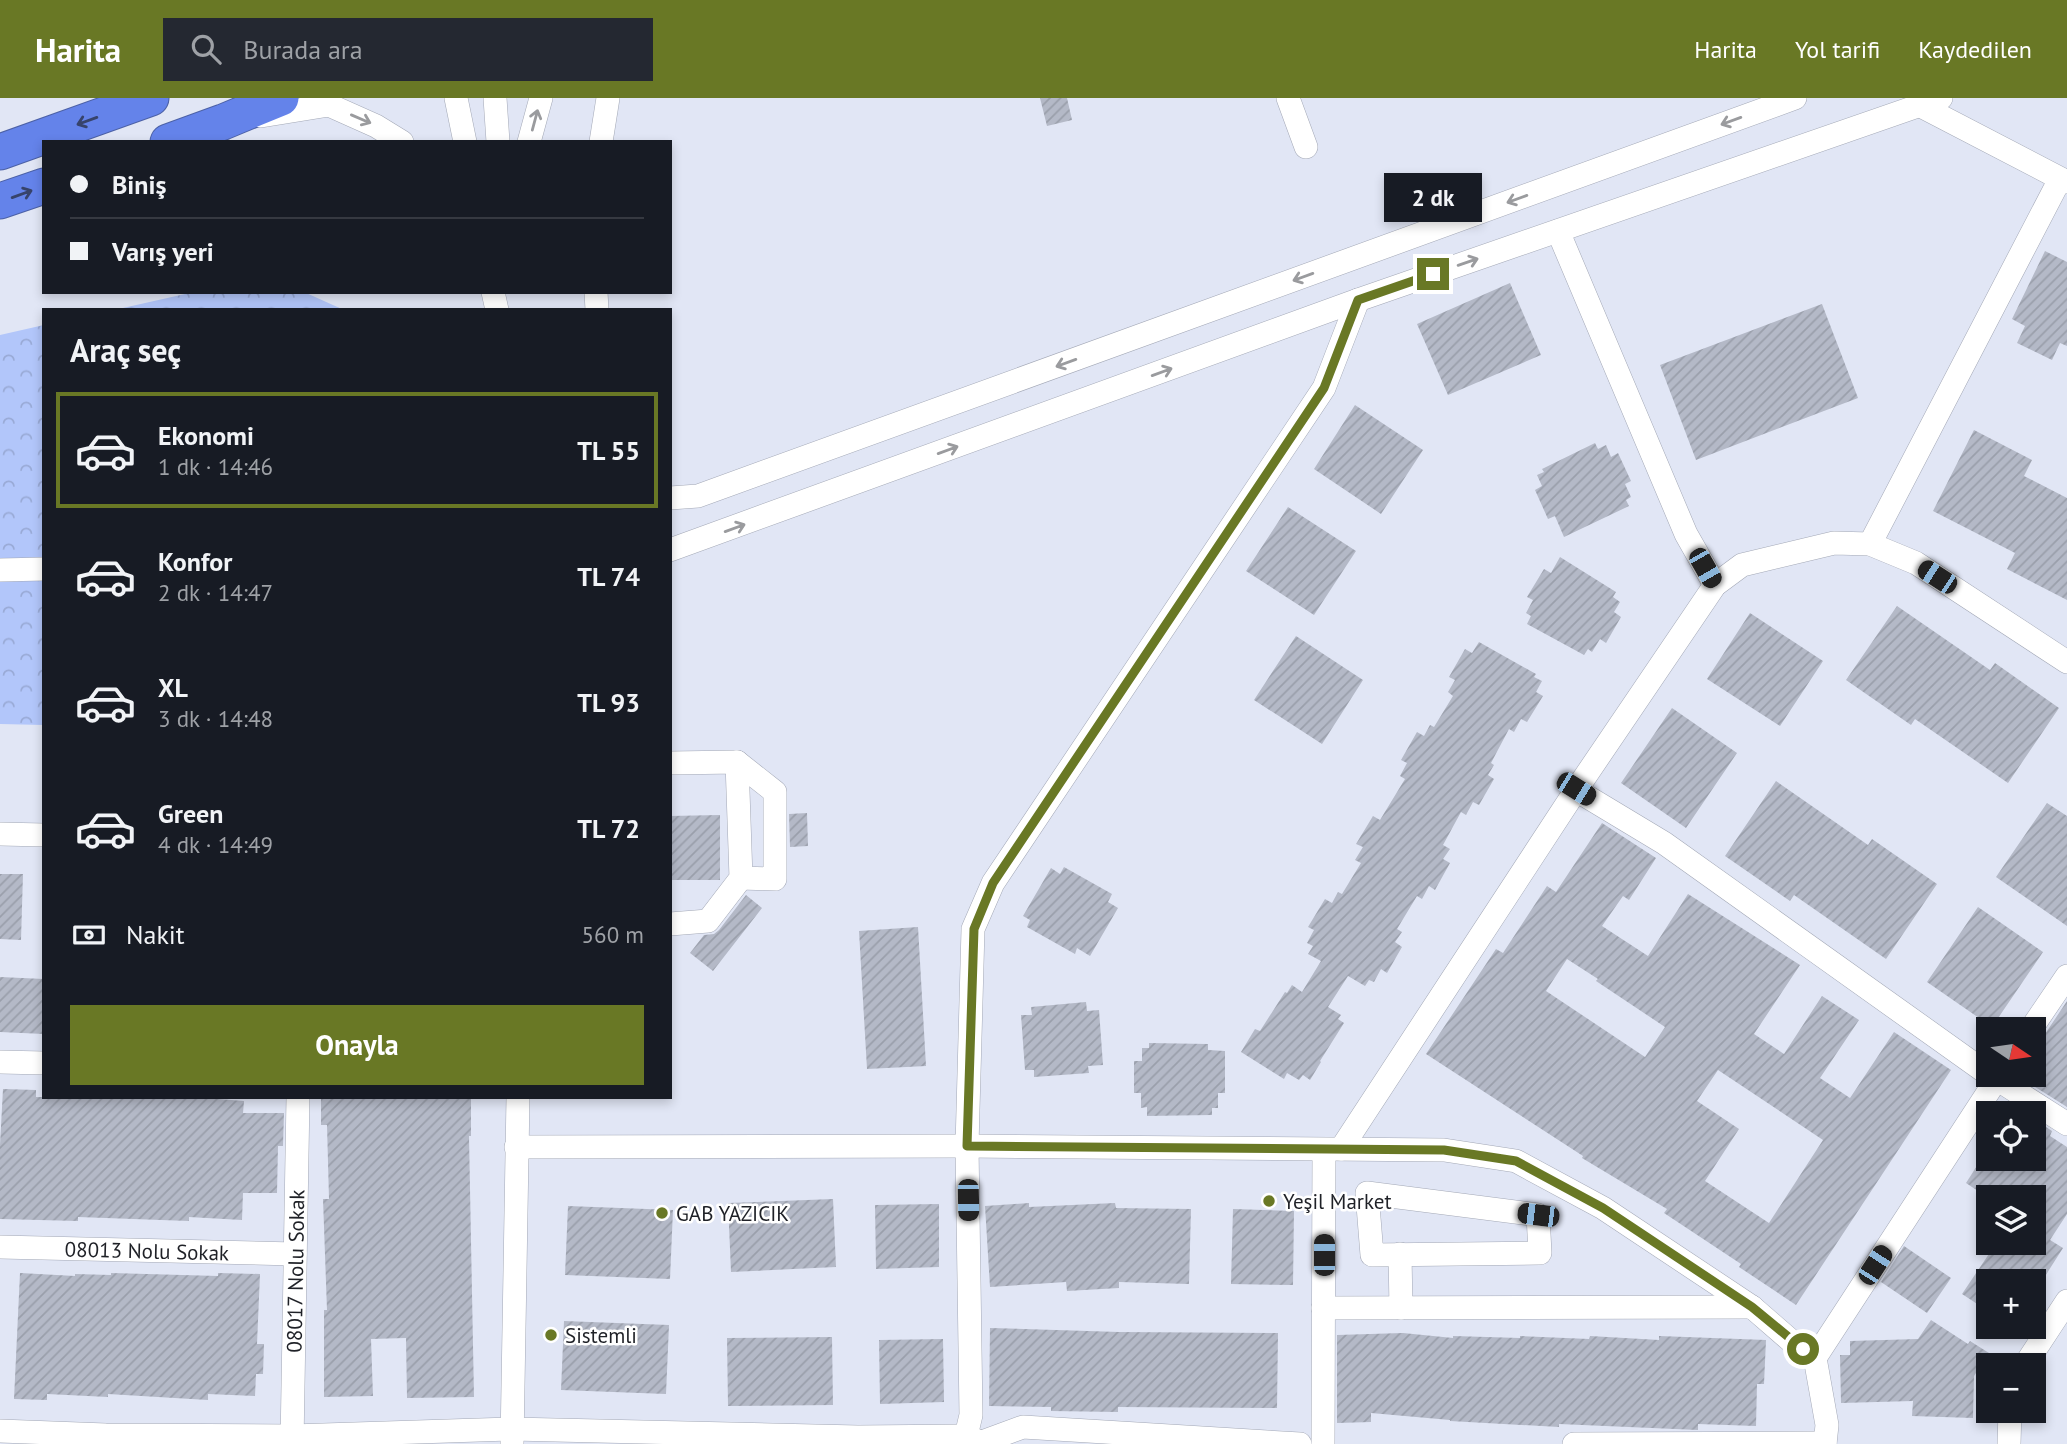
<!DOCTYPE html>
<html lang="tr">
<meta charset="utf-8">
<style>
:root{--surface:#171b24;--page:#242831;--text:#f1f3f6;--muted:#9ea1a6;--line:#363941;--accent:#697825}
body{margin:0;font-family:"PT Sans",sans-serif;background:var(--page);color:var(--text);height:100vh;display:flex;flex-direction:column;font-size:26px;white-space:nowrap}
*{box-sizing:border-box;margin:0}
p{font-size:23px;color:var(--muted)}
.icon{flex:none;width:38px;height:38px;fill:none;stroke:currentColor;stroke-width:2;stroke-linecap:round;stroke-linejoin:round}
.map{position:relative;flex:1;overflow:hidden}
.drawer{position:absolute;left:42px;top:210px;width:630px;height:791px;display:flex;flex-direction:column;background:var(--surface);border-radius:0px;box-shadow:0 4px 10px #0003}
.drawer>*{flex:none}
.hud{position:absolute;left:42px;top:42px;width:630px;height:154px;border-radius:0px;box-shadow:0 4px 10px #0003;display:grid;align-content:center;height:154px;padding:0 28px;background:var(--surface)}
.needle{width:46px;rotate:103deg}
.controls{position:absolute;left:1976px;top:919px;display:grid;gap:14px}
.controls a{display:grid;place-items:center;width:70px;height:70px;border-radius:0px;background:var(--surface);box-shadow:0 4px 10px #0003;font-size:35px}
.end{position:absolute;width:32px;height:32px;margin:-16px;border:9px solid #697825;background:#fff;box-shadow:0 0 0 4px #fff}
.from{border-radius:50%}
.bubble{position:absolute;height:49px;border-radius:0px;background:var(--surface);box-shadow:0 4px 10px #0003;font-size:23px;font-weight:600;line-height:49px;text-align:center}
.car{position:absolute;width:21px;height:42px;margin:-21px -10px;border-radius:9px;box-shadow:0 0 5px 2px #0007;background:linear-gradient(#222 24%,#8ab4d8 0 40%,#222 0 76%,#8ab4d8 0 86%,#222 0)}
.hud b{display:flex;align-items:center;gap:24px;height:66px;font-size:26px}
.hud b+b{border-top:2px solid var(--line)}
.hud i{width:18px;height:18px;background:var(--text)}
ul{padding:0;list-style:none}
li{display:flex;align-items:center;gap:21px;height:116px;margin:0 14px 10px;padding:0 14px;border:4px solid transparent;border-radius:0px}
li div{flex:1}
li b{display:block;font-size:26px}
li em{font-style:normal;font-weight:600}
li.current{border-color:var(--accent)}
li>.icon{width:63px;height:63px;stroke-width:1.5}
h2{padding:0 28px;font-size:32px;line-height:84px}
.pay{display:flex;align-items:center;gap:18px;height:77px;padding:0 28px;font-size:26px}
.pay p{margin-inline-start:auto}
.action{display:flex;gap:14px;margin-top:auto;padding:14px 28px}
.action a{flex:1;height:80px;border-radius:0px;background:var(--accent);color:#fff;font-size:28px;font-weight:600;line-height:80px;text-align:center}
header{display:flex;align-items:center;gap:42px;box-sizing:border-box;height:98px;padding:0 35px;background:var(--accent);color:#fff}
header strong{font-size:33px}
nav{display:flex;gap:38px;margin-inline-start:auto;font-size:24px}
.search{width:490px;height:63px;background:var(--page);display:flex;align-items:center;gap:18px;box-sizing:border-box;padding:0 24px;border-radius:0px;color:var(--muted);font-size:26px}
.map>svg:first-child{display:block}
.forest{fill:url(#forest-crowns)}
.building{fill:url(#building-hatch);fill-rule:evenodd}
.lines{fill:none;stroke-linecap:round;stroke-linejoin:round}
.minor-casing{stroke:#a3a8b6;stroke-width:24}
.highway-casing{stroke:#4c61a6;stroke-width:37}
.minor{stroke:#fff;stroke-width:23}
.highway{stroke:#6483ea;stroke-width:35}
.oneway{stroke:#9a9b9e}
.oneway2{stroke:#37436b}
.route{stroke:#697825;stroke-width:9}
.poi-dot{fill:#697825;stroke:#fff;stroke-width:2.5}
.labels{text-anchor:middle;dominant-baseline:central;stroke-width:5;stroke-linejoin:round;paint-order:stroke}
.poi-label{font-size:21px;fill:#1f2127;stroke:#fff;text-anchor:start}
.street-label{font-size:21px;fill:#1f2127;stroke:#fff}
</style>
<header>
<strong>Harita</strong>
<div class="search"><svg class="icon" aria-label="search" viewBox="0 0 24 24"><circle cx="10" cy="10" r="6"/><path d="M15 15l6 6"/></svg>Burada ara</div>
<nav><a>Harita</a><a>Yol tarifi</a><a>Kaydedilen</a></nav>
</header>
<div class="map">
<svg width="2067" height="1346" viewBox="0 0 2067 1346">
<defs>
<pattern id="forest-crowns" width="20" height="18" patternUnits="userSpaceOnUse" patternTransform="scale(1.75)"><rect width="20" height="18" fill="#b2c6fa"/><path d="M2 6a3 3 0 1 1 6 0M12 15a3 3 0 1 1 6 0" fill="none" stroke="#99aad6"/></pattern>
<pattern id="building-hatch" width="6" height="6" patternUnits="userSpaceOnUse" patternTransform="scale(1.75)"><rect width="6" height="6" fill="#b4b9c7"/><path d="M-1 1l2-2M0 6l6-6M5 7l2-2" fill="none" stroke="#9a9fab"/></pattern>
</defs>
<rect width="100%" height="100%" fill="#e1e6f5"/>
<path class="forest" d="M194,194H304L344,212H114Z
M44,227V627L0,626V237Z"/>
<path class="building" d="M1040,0H1067L1072,22L1047,28Z
M2045,153L2067,164V248L2060,245L2052,262L2017,245L2025,228L2012,221Z
M1510,185L1541,257L1448,297L1417,226Z
M1822,206L1858,300L1696,362L1660,267Z
M1355,307L1423,352L1381,416L1314,371Z
M1974,332L2032,362L2024,378L2067,400V502L2007,471L2015,455L1933,413Z
M1595,345L1598,351L1606,347L1611,359L1618,355L1631,383L1625,386L1631,399L1626,402L1629,408L1564,439L1555,418L1548,421L1535,392L1542,388L1537,377L1544,374L1542,371Z
M1288,409L1356,453L1314,517L1246,473Z
M1560,459L1616,494L1613,499L1620,504L1614,514L1621,519L1606,545L1600,541L1592,554L1588,551L1584,557L1527,526L1531,518L1526,515L1533,502L1527,499L1544,471L1551,475Z
M1897,508L1990,572L1995,565L2059,610L2008,685L1915,621L1911,627L1846,582Z
M1750,515L1823,563L1780,628L1707,581Z
M1296,538L1363,582L1322,646L1254,602Z
M1479,544L1536,576L1534,579L1542,583L1536,594L1543,598L1527,624L1521,621L1514,634L1509,631L1491,665L1494,667L1488,677L1494,681L1479,707L1473,704L1466,717L1461,714L1443,747L1450,751L1443,761L1450,765L1435,792L1429,788L1422,801L1417,798L1397,831L1402,834L1395,844L1402,849L1387,875L1381,871L1374,884L1369,882L1365,888L1348,878L1328,909L1341,917L1338,921L1344,925L1320,963L1321,964L1310,982L1303,977L1299,982L1287,975L1284,981L1241,954L1255,931L1260,933L1285,894L1287,895L1292,887L1302,894L1321,863L1308,856L1313,848L1307,845L1314,832L1308,829L1325,801L1332,805L1338,794L1342,796L1361,765L1355,762L1363,749L1356,746L1373,718L1380,722L1405,681L1400,678L1407,665L1401,662L1417,634L1424,638L1430,627L1434,629L1453,598L1448,594L1455,582L1449,579L1465,551L1472,555Z
M1672,610L1737,655L1686,730L1621,685Z
M1776,683L1868,747L1872,741L1937,786L1886,861L1794,797L1790,803L1725,758Z
M2047,705L2067,718V828L1996,779Z
M807,715L808,748L790,749L789,716Z
M720,717V782H670V718Z
M1602,725L1656,760L1629,802L1623,798L1602,828L1648,858L1688,796L1800,867L1754,936L1784,956L1822,898L1859,922L1820,980L1850,1000L1894,934L1951,972L1796,1207L1739,1169L1741,1166L1664,1115L1667,1111L1582,1060L1583,1058L1426,956L1496,851L1503,855L1547,788L1556,794ZM1567,861L1598,881L1596,883L1665,929L1645,959L1546,893ZM1718,972L1823,1042L1769,1125L1705,1083L1739,1031L1697,1003Z
M1064,769L1112,796L1108,804L1118,810L1090,858L1077,850L1075,856L1027,829L1030,822L1023,818L1051,770L1060,776Z
M0,776H23L21,842L0,841Z
M746,797L762,810L713,873L690,855L704,837L714,836L719,832Z
M1978,809L2043,854L1992,929L1927,884Z
M918,829L926,968L867,971L859,833Z
M0,879L44,881V936L0,934Z
M2067,903V1009L2032,987L2034,948L2043,939Z
M1086,904L1087,913L1099,912L1103,967L1088,968L1089,975L1034,979V972H1025L1021,917H1032L1031,909Z
M1149,945L1208,946V952L1225,953V995H1218V1010H1212V1017L1147,1018V1009L1141,1010V995H1134V963H1142V950H1149Z
M3,991L36,992V999H193L244,1003L243,1015H284L283,1048H278L277,1095H243L242,1122L189,1119V1123L78,1119V1123L0,1121V1047Z
M321,999H374V1001L471,1000V1038H469L474,1299L407,1300L406,1240L371,1241L373,1298L324,1299V1212H327L323,1101H329L327,1027H321Z
M2034,1021L2052,1033L2050,1038L2067,1049V1116L2050,1142L2063,1150L2042,1183H1988V1213L1962,1196L1997,1144H2034V1099H1987L1966,1085L1982,1060H2034Z
M833,1101L836,1169L731,1174L728,1105Z
M1029,1105V1109L1115,1105L1116,1110L1191,1111L1189,1186L1119,1184V1190L1067,1193L1066,1184L990,1189L985,1108Z
M939,1106V1169L876,1171L875,1107Z
M568,1108L673,1112L670,1181L565,1177Z
M1233,1111L1294,1113L1293,1187L1231,1186Z
M1904,1148L1951,1180L1927,1215L1881,1184Z
M20,1175L75,1178V1176L111,1177V1175L218,1178V1175L260,1176L257,1246H264L263,1276H256L255,1298L208,1296V1302L108,1296V1299L47,1296V1302L14,1301Z
M1931,1222L1968,1246L1970,1243L1989,1255L1974,1278L1973,1320L1912,1318L1913,1303L1841,1305L1840,1257H1850V1243L1918,1241Z
M564,1223L669,1227L666,1296L561,1292Z
M990,1230L1119,1234L1278,1235L1277,1310L1118,1309V1314L1051,1313V1309L989,1308Z
M1403,1235L1453,1240V1238L1520,1240V1238L1589,1241L1590,1238L1659,1242V1238L1766,1242L1764,1286H1757L1756,1328L1698,1326V1332L1559,1326V1329L1450,1323V1322L1371,1315V1324L1337,1325V1237Z
M832,1239L833,1307L728,1308L727,1240Z
M943,1241L944,1304L880,1306L879,1242Z"/>
<g class="lines">
<g class="minor-casing">
<g id="minor">
<path d="M456,0L465,44"/>
<path d="M495,0L498,44"/>
<path d="M1288,0L1306,49"/>
<path d="M1921,8L2067,84"/>
<path d="M261,18L329,7L376,28L402,44"/>
<path d="M529,44L541,0"/>
<path d="M601,44L608,0"/>
<path d="M1558,133L1686,436L1715,487"/>
<path d="M493,194L497,212"/>
<path d="M596,194L597,212"/>
<path d="M670,400L698,398L1795,0"/>
<path d="M1870,446L2060,81"/>
<path d="M670,452L1358,202L1941,0"/>
<path d="M0,472L44,471"/>
<path d="M737,664L775,694V781L741,780"/>
<path d="M670,665L737,664L741,780L708,823L670,826"/>
<path d="M1576,692L1715,487L1742,467L1834,445L1870,446L1916,465L2067,564"/>
<path d="M0,736L44,737"/>
<path d="M2031,931L2067,878"/>
<path d="M0,964L44,965"/>
<path d="M1989,976L2067,1026"/>
<path d="M516,1049L967,1048L1444,1052L1516,1063L1603,1110L1752,1209L1790,1242L1815,1260L1827,1327L1825,1346"/>
<path d="M1341,1051L1576,692L1664,745L1988,976"/>
<path d="M1367,1095L1538,1117L1540,1155L1372,1157Z"/>
<path id="s1" d="M0,1149L295,1156"/>
<path d="M1400,1156L1401,1210"/>
<path d="M1323,1210L1752,1209"/>
<path d="M1815,1260L2000,976"/>
<path d="M2025,1267L2067,1203"/>
<path d="M0,1333L106,1337L292,1338L512,1331L858,1339L966,1338L985,1346"/>
<path d="M966,1338L971,1317L967,1048L973,831L993,785L1324,290L1358,202"/>
<path d="M982,1344L1023,1329L1300,1346"/>
<path id="s2" d="M292,1346L298,999"/>
<path d="M512,1346L518,999"/>
<path d="M1323,1346L1324,1052"/>
<path d="M1574,1346L1825,1345"/>
<path d="M2009,1346L2010,1312"/>
</g>
</g>
<g class="highway-casing">
<path id="highway" d="M168,44L223,24L281,0
M0,54L151,0
M0,103L44,88"/>
</g>
<use href="#minor" class="minor"/>
<use href="#highway" class="highway"/>
</g>
<defs><path id="oneway-shaft" d="M-6 0H5M1.5-3L5.5 0L1.5 3" fill="none" stroke-width="1.6" stroke-linecap="round" stroke-linejoin="round" transform="scale(1.75)"/></defs>
<g class="oneway">
<use href="#oneway-shaft" transform="translate(361 21) rotate(23)"/>
<use href="#oneway-shaft" transform="translate(535 22) rotate(-75)"/>
<use href="#oneway-shaft" transform="translate(1731 23) rotate(160)"/>
<use href="#oneway-shaft" transform="translate(1517 101) rotate(160)"/>
<use href="#oneway-shaft" transform="translate(1468 164) rotate(-19)"/>
<use href="#oneway-shaft" transform="translate(1303 179) rotate(160)"/>
<use href="#oneway-shaft" transform="translate(1066 265) rotate(160)"/>
<use href="#oneway-shaft" transform="translate(1162 274) rotate(-20)"/>
<use href="#oneway-shaft" transform="translate(948 352) rotate(-20)"/>
<use href="#oneway-shaft" transform="translate(735 430) rotate(-20)"/>
</g>
<g class="oneway2">
<use href="#oneway-shaft" transform="translate(87 23) rotate(160)"/>
<use href="#oneway-shaft" transform="translate(22 96) rotate(-20)"/>
</g>
<g class="lines">
<path class="route" d="M1433,176L1358,202L1324,290L993,785L974,831L967,1048L1444,1052L1516,1063L1603,1110L1752,1209L1803,1251"/>
</g>
<g class="poi-dot">
<circle cx="1269" cy="1103" r="7"/>
<circle cx="662" cy="1115" r="7"/>
<circle cx="551" cy="1237" r="7"/>
</g>
<g class="labels">
<g class="poi-label">
<text x="1283" y="1103">Yeşil Market</text>
<text x="676" y="1115">GAB YAZICIK</text>
<text x="565" y="1237">Sistemli</text>
</g>
<g class="street-label">
<text stroke="none"><textPath href="#s1" startOffset="147">08013 Nolu Sokak</textPath></text>
<text stroke="none"><textPath href="#s2" startOffset="173">08017 Nolu Sokak</textPath></text>
</g>
</g>
</svg>
<div class="controls">
<a><svg class="needle" viewBox="-14 -14 28 28"><path d="M0-13l5 13h-10z" fill="#e53935"/><path d="M0 13l5-13h-10z" fill="#9ea1a6"/></svg></a>
<a><svg class="icon" aria-label="locate" viewBox="0 0 24 24"><circle cx="12" cy="12" r="6"/><path d="M12 2v4M12 18v4M2 12h4M18 12h4"/></svg></a>
<a><svg class="icon" aria-label="layers" viewBox="0 0 24 24"><path d="M12 4l9 5-9 5-9-5zM3 14l9 5 9-5"/></svg></a>
<a>+</a>
<a>−</a>
</div>
<i class="end from" style="left:1803px;top:1251px"></i>
<i class="end" style="left:1433px;top:176px"></i>
<div class="bubble" style="left:1384px;top:75px;width:98px">2 dk</div>
<i class="car" style="left:1705px;top:470px;rotate:150deg"></i>
<i class="car" style="left:1937px;top:479px;rotate:303deg"></i>
<i class="car" style="left:1576px;top:691px;rotate:122deg"></i>
<i class="car" style="left:968px;top:1102px;rotate:179deg"></i>
<i class="car" style="left:1538px;top:1117px;rotate:277deg"></i>
<i class="car" style="left:1324px;top:1157px;rotate:0deg"></i>
<i class="car" style="left:1875px;top:1167px;rotate:33deg"></i>
<div class="hud">
<b><i class="from"></i>Biniş</b>
<b><i></i>Varış yeri</b>
</div>
<section class="drawer">
<h2>Araç seç</h2>
<ul>
<li class="current"><svg class="icon" aria-label="car" viewBox="0 0 24 24"><path d="M5 17H2v-5l4-1 3-4h7l3 4 3 1v5h-3M9 17h6M6 11h13"/><circle cx="7" cy="17" r="2"/><circle cx="17" cy="17" r="2"/></svg><div><b>Ekonomi</b><p>1 dk · 14:46</p></div><em>TL 55</em></li>
<li><svg class="icon" aria-label="car" viewBox="0 0 24 24"><path d="M5 17H2v-5l4-1 3-4h7l3 4 3 1v5h-3M9 17h6M6 11h13"/><circle cx="7" cy="17" r="2"/><circle cx="17" cy="17" r="2"/></svg><div><b>Konfor</b><p>2 dk · 14:47</p></div><em>TL 74</em></li>
<li><svg class="icon" aria-label="car" viewBox="0 0 24 24"><path d="M5 17H2v-5l4-1 3-4h7l3 4 3 1v5h-3M9 17h6M6 11h13"/><circle cx="7" cy="17" r="2"/><circle cx="17" cy="17" r="2"/></svg><div><b>XL</b><p>3 dk · 14:48</p></div><em>TL 93</em></li>
<li><svg class="icon" aria-label="car" viewBox="0 0 24 24"><path d="M5 17H2v-5l4-1 3-4h7l3 4 3 1v5h-3M9 17h6M6 11h13"/><circle cx="7" cy="17" r="2"/><circle cx="17" cy="17" r="2"/></svg><div><b>Green</b><p>4 dk · 14:49</p></div><em>TL 72</em></li>
</ul>
<div class="pay"><svg class="icon" aria-label="cash" viewBox="0 0 24 24"><path d="M3 7h18v10H3z"/><circle cx="12" cy="12" r="2"/></svg>Nakit<p>560 m</p></div>
<div class="action"><a>Onayla</a></div>
</section>
</div>
